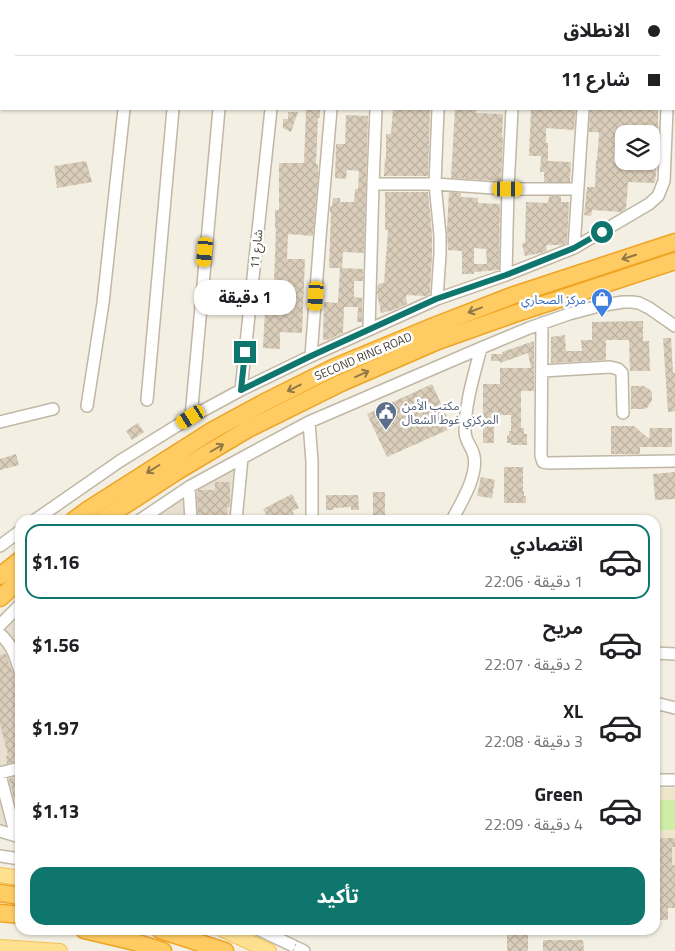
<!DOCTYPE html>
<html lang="ar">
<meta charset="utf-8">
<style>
:root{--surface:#fff;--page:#f6f6f6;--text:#202124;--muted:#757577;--line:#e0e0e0;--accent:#0f766e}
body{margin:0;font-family:"Titillium Web","Noto Sans Arabic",sans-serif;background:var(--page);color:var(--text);direction:rtl;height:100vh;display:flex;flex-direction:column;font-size:19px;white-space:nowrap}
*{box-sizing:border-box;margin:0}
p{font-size:16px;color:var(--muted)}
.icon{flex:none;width:28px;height:28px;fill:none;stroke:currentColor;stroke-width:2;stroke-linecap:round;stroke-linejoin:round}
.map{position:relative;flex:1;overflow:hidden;direction:ltr}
.side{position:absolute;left:15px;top:515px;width:645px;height:420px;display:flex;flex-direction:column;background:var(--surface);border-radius:15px;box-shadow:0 1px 4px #0004;direction:rtl}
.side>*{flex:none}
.banner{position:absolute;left:0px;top:0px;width:675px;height:110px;box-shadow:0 1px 4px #0004;direction:rtl;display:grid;align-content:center;height:110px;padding:0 15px;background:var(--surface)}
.fabs{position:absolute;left:615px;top:125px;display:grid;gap:10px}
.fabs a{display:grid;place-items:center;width:45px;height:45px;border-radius:10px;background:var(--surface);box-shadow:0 1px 4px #0004;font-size:25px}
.end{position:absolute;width:22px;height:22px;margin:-11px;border:6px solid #0f766e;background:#fff;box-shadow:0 0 0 2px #fff}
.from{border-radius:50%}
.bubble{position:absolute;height:35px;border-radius:15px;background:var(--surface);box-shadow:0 1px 4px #0004;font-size:16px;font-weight:700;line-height:35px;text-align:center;direction:rtl}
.car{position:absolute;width:15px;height:30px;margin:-15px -8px;border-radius:6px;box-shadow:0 0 4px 1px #0007;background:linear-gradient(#f5c518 24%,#345 0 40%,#f5c518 0 76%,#345 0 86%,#f5c518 0)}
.banner b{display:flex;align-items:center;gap:18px;height:48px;font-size:19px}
.banner b+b{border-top:1px solid var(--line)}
.banner i{width:12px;height:12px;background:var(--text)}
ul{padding:9px 0 0;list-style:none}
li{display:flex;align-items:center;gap:15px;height:75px;margin:0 10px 8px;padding:0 5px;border:2px solid transparent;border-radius:15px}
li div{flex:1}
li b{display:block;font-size:19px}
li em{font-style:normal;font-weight:700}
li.selected{border-color:var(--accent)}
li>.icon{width:45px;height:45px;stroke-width:1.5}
.primary-button{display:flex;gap:10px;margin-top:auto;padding:10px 15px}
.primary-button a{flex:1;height:58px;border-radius:15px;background:var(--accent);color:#fff;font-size:20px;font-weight:700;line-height:58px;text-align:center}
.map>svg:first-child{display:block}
.residential{fill:#e8e1d1}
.education{fill:#efe5cb}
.garden{fill:#ceeda7}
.building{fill:url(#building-cross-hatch);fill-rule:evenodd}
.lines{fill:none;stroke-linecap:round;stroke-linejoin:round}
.minor-casing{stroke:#c0b7a5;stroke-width:14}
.major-casing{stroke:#f1c254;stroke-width:16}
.highway-casing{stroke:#efa422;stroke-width:19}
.minor{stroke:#fff;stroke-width:11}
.major{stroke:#ffe091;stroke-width:14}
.highway{stroke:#ffcb63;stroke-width:16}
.path-bridge{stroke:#c4b394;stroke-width:1;stroke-dasharray:2.5 2.5;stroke-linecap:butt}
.oneway{stroke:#907746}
.route{stroke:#0f766e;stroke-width:6}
.labels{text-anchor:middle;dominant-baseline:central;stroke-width:5;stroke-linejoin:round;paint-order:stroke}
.street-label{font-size:12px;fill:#463f33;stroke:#fff}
.shop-label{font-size:12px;fill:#366cbe;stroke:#fff;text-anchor:end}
.service-label{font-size:12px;fill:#4e5e75;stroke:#fff;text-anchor:start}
</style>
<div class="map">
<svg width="675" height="951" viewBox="0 0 675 951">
<defs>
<pattern id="building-cross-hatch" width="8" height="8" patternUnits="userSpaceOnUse" patternTransform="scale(1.25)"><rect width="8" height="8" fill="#dacdba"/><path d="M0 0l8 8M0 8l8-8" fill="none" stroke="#bcb1a0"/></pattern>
</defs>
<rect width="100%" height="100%" fill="#f4efe3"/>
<path class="residential" d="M234,458V520H141Z
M20,610V835L0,831V632Z"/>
<path class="education" d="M655,788H675V891H655Z"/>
<path class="garden" d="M659,800H675V830H659Z"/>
<path class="building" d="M306,109H320V118H318L316,164H318V178L313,236L288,234L287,259H305L302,333L280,332V349L263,348L265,310H270L271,281H274L276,228H275V210H279V163H304Z
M393,109H430L428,176H384L385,158H386V134H391Z
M455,109H476V113L503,114L502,138H503L501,181L451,178Z
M531,109H576L574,130L546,128V143H548V161L571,162L570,182H544V172H540L541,156H529Z
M590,109H658V142H651V134H630V129H617V135H615L614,162L641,163V161H657L655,183L628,182L626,209L621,212L592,210L591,216L584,215L587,187H595L596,160H597L599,134L598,132H589Z
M288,112H298L291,132L283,128V119H288Z
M346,115L368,116L364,253L343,252L342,268H329L331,212H330V206H332L333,198H340V202H354L355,189H358L359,171L347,170L346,179L335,178L336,144H345Z
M86,161L92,182L57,188L54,166Z
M385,192H428L432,235V254L430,294L425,296L406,295L407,304L394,310L381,313L377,293L378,284L384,283L388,230H385Z
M449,192L461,193V197L478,198V203L500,204L499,270L474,272V274H462V251L448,250L447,230ZM474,248L486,249L487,264H474Z
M549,196H561V202H569L567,243L561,245H546L547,251L541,253L525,256L522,244L525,243L526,202L548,203Z
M340,268L363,269V281H354V297L362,298V322H357L358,307H344L343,333L327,340H323L324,302L338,303Z
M643,321V341H649L650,371H630L629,340H606V360L551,363V337L565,335L566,351H582L581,340H592V322Z
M663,338H671L673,373H675V411L668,412Z
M534,341V391H521V428H524V434H527V445H511V443H507V435H509V431H511V415H494V443H483V384H500V368H531L528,353L500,363V361H491V354H503L502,352Z
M432,384L452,428L387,457L367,414Z
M631,386H644L650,390L652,393V400L647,408L644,409H631Z
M138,423L144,432L132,440L126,431Z
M611,426H634L649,439L650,428H672V447H640V454H611Z
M16,454L19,465L0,470V459Z
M504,467H523V491H524V496H526V503H504Z
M675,472V499L655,500L653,474Z
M481,477L495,480L492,498L477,496Z
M215,482H230V507H227V520H198L197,493H198V490H215Z
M373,492H385V520H373Z
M292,494L299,508L292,511L297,520H269L263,509Z
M326,495H358L359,510H351V507L334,508L333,510H326Z
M6,654L13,674L17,678L20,689V761L7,764L6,756L8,755L0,724V655Z
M20,776V813H18L9,779Z
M661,838H675V847H672V865H675V908H668V920H660L659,881H655V840L661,839Z
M507,930H528V951H507Z
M543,940H583L584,951H543Z"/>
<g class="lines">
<g class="minor-casing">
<path id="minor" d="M118,1V0
M230,1V0
M282,1V0
M342,1V0
M380,1V0
M403,1V0
M497,1V0
M518,1V0
M556,1V0
M589,1V0
M0,34L1,35
M674,48H675
M0,97H1
M373,184H435L508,189H578
M574,248L583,109
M506,275L508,189L512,109
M437,299L440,254V235L435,184L438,109
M542,323L541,456L543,462L548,463L675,461
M369,329L373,184L376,109
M311,356L320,237L331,109
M542,371L610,367L618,369L622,373L623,413
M241,390L271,109
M147,400L173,109
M87,406L103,303L124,109
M191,417L219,109
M0,422L53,409
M309,422L312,462V520
M189,487L191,520
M35,520L120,461L191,417L241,390L311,356L437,299L506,275L574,248L649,204L658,196L664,181L667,109
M140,520L189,487L242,458L309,422L481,348L529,328L569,314L599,306L623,302H632L639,303L649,308L675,326
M236,520L242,458
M452,520C461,503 478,476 474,456C472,446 465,442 465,431C465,403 474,375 481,348
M0,546L20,531
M0,625L20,605
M0,634C13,646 15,656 20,671
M655,653L675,654
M655,703L675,708
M0,773L20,768
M0,775L16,836
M655,780H675
M0,831L20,837
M0,856L20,859
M260,930L304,951"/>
</g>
<g class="major-casing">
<path id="major" d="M0,875L20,878
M223,930L269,951
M0,947L60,951"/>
</g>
<g class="highway-casing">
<path id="highway" d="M74,520L89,509L213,430L263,403L335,367L434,326L514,295L675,242
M102,520L176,472L248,429L341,383L438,341L514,314L675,261
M0,576L20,560
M0,598L20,580
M0,893L20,896
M0,913L20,915
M84,930L135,942L163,951
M160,930L225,951"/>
</g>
<use href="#minor" class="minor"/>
<use href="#major" class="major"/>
<use href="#highway" class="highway"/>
<path class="path-bridge" d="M293,951L297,941"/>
</g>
<defs><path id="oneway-shaft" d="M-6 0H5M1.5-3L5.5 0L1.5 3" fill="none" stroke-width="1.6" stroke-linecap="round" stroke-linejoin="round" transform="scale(1.25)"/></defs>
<g class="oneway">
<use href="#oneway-shaft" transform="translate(629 257) rotate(162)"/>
<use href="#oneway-shaft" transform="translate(475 310) rotate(159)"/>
<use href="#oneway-shaft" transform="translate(362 374) rotate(-24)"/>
<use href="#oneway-shaft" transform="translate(294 388) rotate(153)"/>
<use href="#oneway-shaft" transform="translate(217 448) rotate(-30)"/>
<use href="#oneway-shaft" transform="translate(153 469) rotate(148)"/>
</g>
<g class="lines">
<path class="route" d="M245,352L241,390L311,356L436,299L506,275L574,248L602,232"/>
</g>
<defs>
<g id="shop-pin" transform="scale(1.125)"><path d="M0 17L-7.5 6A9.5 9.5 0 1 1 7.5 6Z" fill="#3f7fe0" stroke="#fff"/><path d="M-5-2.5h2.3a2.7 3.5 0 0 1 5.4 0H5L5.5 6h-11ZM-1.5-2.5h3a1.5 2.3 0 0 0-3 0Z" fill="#fff"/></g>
<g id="civic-pin" transform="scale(1.125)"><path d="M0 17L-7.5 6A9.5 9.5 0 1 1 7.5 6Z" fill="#5c6f8a" stroke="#fff"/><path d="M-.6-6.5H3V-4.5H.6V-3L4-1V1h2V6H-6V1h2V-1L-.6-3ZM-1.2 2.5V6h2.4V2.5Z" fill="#fff"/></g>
</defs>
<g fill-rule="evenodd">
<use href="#shop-pin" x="602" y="299"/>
<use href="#civic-pin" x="386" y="412"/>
</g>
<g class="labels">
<g class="street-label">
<text transform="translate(256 249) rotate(-84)">شارع 11</text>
<text transform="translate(363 356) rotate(-23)">SECOND RING ROAD</text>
</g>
<g class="shop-label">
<text x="586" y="299">مركز الصحاري</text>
</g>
<g class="service-label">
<text x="402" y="405">مكتب الأمن<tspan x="402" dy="14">المركزي غوط الشعال</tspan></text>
</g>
</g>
</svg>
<div class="fabs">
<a><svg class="icon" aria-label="layers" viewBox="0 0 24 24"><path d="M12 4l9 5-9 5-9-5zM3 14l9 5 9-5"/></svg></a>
</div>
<i class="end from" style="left:602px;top:232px"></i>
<i class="end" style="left:245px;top:352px"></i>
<div class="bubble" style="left:194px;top:280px;width:102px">1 دقيقة</div>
<i class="car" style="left:508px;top:189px;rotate:90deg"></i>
<i class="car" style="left:205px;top:252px;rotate:185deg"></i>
<i class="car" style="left:316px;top:296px;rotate:184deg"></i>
<i class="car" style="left:191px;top:417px;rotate:238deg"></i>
<div class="banner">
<b><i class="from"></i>الانطلاق</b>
<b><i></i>شارع 11</b>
</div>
<section class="side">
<ul>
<li class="selected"><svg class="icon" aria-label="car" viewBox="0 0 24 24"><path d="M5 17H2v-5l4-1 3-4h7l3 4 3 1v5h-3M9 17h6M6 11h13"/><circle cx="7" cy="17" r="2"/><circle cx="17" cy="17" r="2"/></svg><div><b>اقتصادي</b><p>1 دقيقة · 22:06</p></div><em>$1.16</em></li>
<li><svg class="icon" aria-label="car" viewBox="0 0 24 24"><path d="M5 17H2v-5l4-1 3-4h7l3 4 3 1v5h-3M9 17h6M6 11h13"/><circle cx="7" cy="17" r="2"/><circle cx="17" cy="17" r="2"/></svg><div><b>مريح</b><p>2 دقيقة · 22:07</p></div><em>$1.56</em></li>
<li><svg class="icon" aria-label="car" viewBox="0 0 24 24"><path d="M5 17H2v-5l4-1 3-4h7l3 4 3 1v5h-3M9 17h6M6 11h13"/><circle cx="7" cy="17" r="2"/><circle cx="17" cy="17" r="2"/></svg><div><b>XL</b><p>3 دقيقة · 22:08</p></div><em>$1.97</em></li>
<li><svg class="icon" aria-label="car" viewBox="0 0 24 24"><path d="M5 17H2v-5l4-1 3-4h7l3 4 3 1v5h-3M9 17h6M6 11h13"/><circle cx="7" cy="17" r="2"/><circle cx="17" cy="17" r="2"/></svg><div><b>Green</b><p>4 دقيقة · 22:09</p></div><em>$1.13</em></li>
</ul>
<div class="primary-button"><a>تأكيد</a></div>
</section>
</div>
